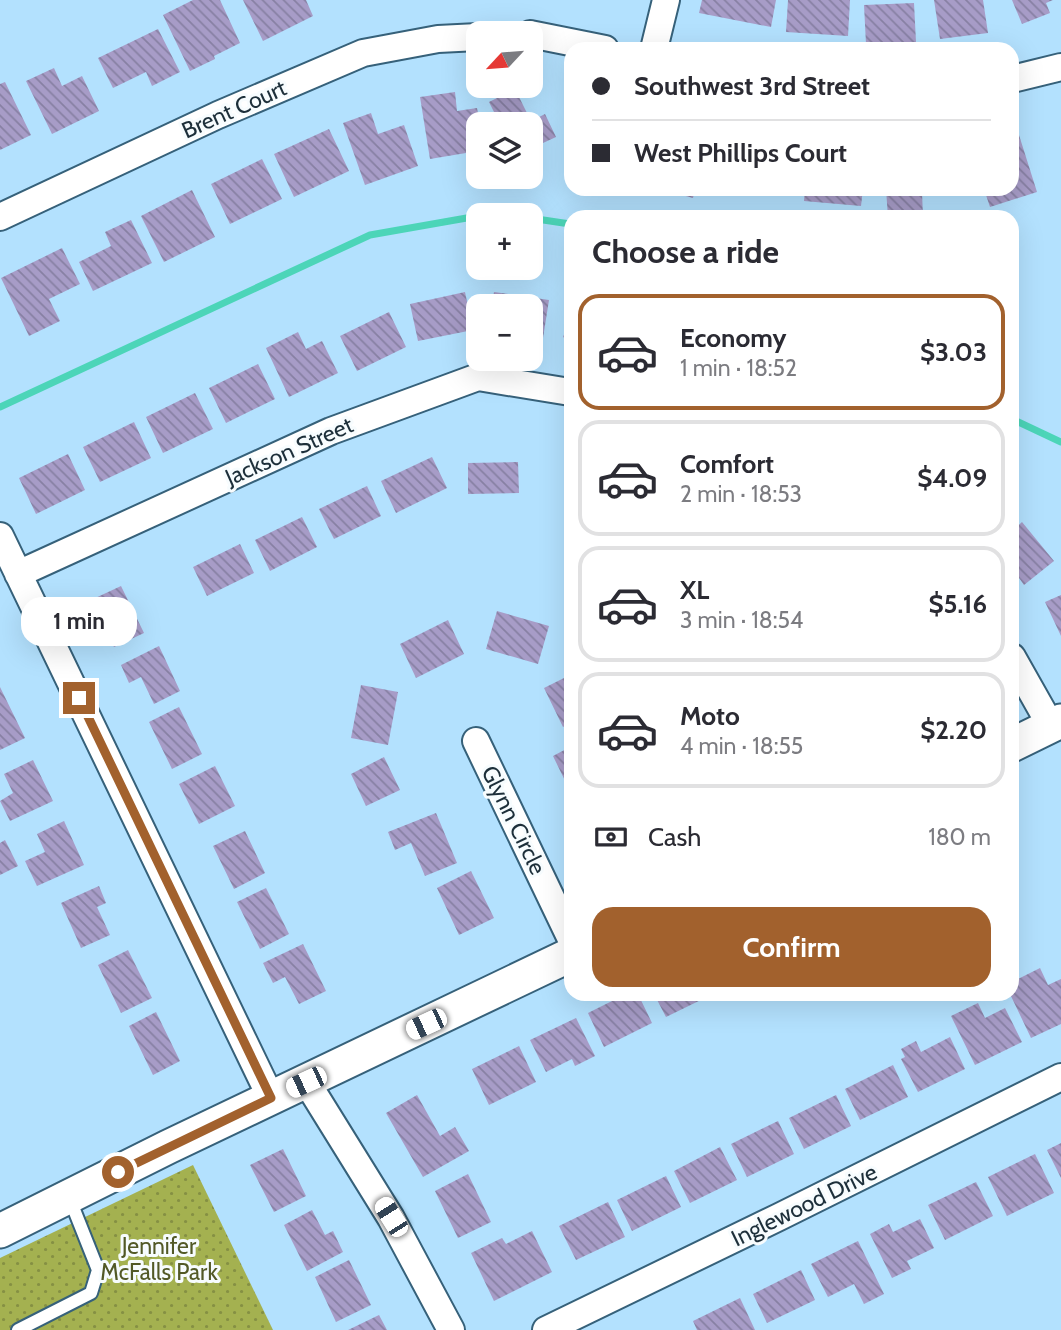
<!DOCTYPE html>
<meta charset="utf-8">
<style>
:root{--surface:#fff;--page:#f2f2f3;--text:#2b2b33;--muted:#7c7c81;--line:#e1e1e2;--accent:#a2612d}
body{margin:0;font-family:Cabin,sans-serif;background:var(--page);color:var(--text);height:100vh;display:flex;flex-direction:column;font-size:26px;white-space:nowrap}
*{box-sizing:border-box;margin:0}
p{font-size:23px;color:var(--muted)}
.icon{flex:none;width:38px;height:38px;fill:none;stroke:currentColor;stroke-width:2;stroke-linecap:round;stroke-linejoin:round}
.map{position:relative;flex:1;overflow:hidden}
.sheet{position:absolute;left:564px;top:210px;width:455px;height:791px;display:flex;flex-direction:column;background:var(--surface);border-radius:21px;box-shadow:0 7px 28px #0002}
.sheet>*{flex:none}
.hud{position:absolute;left:564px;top:42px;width:455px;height:154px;border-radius:21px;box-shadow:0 7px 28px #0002;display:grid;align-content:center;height:154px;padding:0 28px;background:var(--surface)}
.needle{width:46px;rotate:244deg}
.tools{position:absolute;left:466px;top:21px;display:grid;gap:14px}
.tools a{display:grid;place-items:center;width:77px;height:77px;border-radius:14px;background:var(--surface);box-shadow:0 7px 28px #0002;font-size:35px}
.end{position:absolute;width:32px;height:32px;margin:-16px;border:9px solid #a2612d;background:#fff;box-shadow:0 0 0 4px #fff}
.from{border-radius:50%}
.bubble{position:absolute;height:49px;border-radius:21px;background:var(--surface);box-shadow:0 7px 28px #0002;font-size:23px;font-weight:800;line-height:49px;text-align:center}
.car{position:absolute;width:21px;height:42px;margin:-21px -10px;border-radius:9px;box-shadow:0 0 5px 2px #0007;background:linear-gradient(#fff 24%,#345 0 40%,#fff 0 76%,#345 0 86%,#fff 0)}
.hud b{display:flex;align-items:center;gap:24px;height:66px;font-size:26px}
.hud b+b{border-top:2px solid var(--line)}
.hud i{width:18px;height:18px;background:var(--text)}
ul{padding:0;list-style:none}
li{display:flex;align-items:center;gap:21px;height:116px;margin:0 14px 10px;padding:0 14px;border:4px solid var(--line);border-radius:21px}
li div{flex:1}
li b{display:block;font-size:26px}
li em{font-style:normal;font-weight:800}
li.current{border-color:var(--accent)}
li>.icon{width:63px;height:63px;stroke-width:1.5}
h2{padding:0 28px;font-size:32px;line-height:84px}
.pay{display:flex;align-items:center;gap:18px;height:77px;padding:0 28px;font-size:26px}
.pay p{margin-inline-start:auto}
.cta{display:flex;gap:14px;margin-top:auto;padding:14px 28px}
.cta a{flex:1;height:80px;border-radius:21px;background:var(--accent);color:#fff;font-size:28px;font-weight:800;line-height:80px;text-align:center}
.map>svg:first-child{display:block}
.park{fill:url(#park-dots)}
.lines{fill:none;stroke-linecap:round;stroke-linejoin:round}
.stream{stroke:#4cd5b8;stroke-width:7}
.building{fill:url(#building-back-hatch)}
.service-casing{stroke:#36617a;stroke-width:16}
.minor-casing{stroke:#36617a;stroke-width:30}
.tertiary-casing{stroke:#36617a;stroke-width:37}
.service{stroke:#fff;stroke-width:12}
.minor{stroke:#fff;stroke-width:26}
.tertiary{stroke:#fff;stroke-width:33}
.route{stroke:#a2612d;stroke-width:9}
.labels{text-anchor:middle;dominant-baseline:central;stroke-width:6;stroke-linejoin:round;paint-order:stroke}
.street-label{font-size:23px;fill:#1d2f3a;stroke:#f7fcfe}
.park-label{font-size:23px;fill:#525926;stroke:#f7fcfe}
</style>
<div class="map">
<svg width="1061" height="1330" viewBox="0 0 1061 1330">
<defs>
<pattern id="park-dots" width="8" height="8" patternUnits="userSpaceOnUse" patternTransform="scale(1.75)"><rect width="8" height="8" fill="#a4b150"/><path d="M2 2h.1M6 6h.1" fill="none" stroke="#859043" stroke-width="1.8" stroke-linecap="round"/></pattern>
<pattern id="building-back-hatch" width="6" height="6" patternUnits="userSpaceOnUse" patternTransform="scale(1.75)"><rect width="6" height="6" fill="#a79cc7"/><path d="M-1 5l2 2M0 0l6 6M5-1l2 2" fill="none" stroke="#8780a3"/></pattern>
</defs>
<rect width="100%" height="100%" fill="#b3e1fe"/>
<path class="park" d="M193,1165L273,1330H0V1258Z"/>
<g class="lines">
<path class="stream" d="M483,215L498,213L513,215
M530,218L570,224
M0,407L370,235L478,216
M1012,419L1061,442"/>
</g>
<path class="building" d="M193,0H220L240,43L214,56L215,59L190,71L163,15Z
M243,0H306L313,16L263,41Z
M702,0H776L771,27L699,13Z
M788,0H850L848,36L786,32Z
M934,0H983L988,33L940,39Z
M1012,0H1053L1046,3L1050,13L1022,24Z
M914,3L916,42L866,44L864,5Z
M158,29L180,72L152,86L146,72L113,88L98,58Z
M54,68L62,86L82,76L99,111L52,134L26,81Z
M5,82L31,135L0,150V84Z
M515,89L531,121L545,114L556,137L530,149V124H500L489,102Z
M455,92L457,111L477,108L480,124H478V151L430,159L420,97Z
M371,113L378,134L404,125L418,166L365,185L343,123Z
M329,129L349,171L294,197L274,154Z
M1019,135L1037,192L990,207L984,189H1012V138Z
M569,146H570V164L566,163Z
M262,159L282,199L230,224L211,184Z
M660,189H695L693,198Z
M759,189H782L781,195L759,190Z
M805,189H863L861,206L804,201Z
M886,189H936V191L922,192L923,217H888Z
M192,190L215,237L164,262L141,216Z
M131,220L152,263L93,291L79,262L111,246L105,232Z
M62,248L80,284L49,299L60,321L29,336L1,278Z
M465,292L473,330L418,341L410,304Z
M494,292L549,300L543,338L530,336V306H492Z
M389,312L406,347L357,371L340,336Z
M570,320V341L563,337Z
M298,332L306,349L322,341L338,373L289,397L266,348Z
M258,364L275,399L226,423L209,388Z
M195,393L213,429L163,453L146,417Z
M134,422L151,458L100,482L83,447Z
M68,454L85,490L36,514L19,478Z
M432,457L447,488L396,513L381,481Z
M518,462L519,493L468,494V463Z
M367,486L381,516L334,539L319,509Z
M302,517L317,547L270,571L255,540Z
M1022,522L1054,561L1024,585L1012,568V531Z
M240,544L254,573L207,596L193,567Z
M121,586L144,633L114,647L91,600Z
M1061,595V636L1045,602Z
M497,611L549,626L538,664L486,649Z
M448,620L464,654L416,678L400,644Z
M159,646L180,691L154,704L141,677L129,683L121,665Z
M570,675V723L563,727L544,688Z
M361,685L398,692L388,745L351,738Z
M0,687L25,738L0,750Z
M179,707L202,754L172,769L149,722Z
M570,747V791L553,756Z
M384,757L400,790L366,806L351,774Z
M33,760L53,801L10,821L0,801L13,793L4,774Z
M215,766L235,806L199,824L179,784Z
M436,813L457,863L425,876L411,843L395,850L388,832Z
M64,821L84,865L37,886L25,861L45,852L37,834Z
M245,831L265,873L234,889L213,846Z
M5,840L18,866L0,875V843Z
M471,871L494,918L459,935L437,888Z
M99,886L106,903L97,907L110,935L81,948L61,903Z
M266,888L289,934L260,949L237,902Z
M303,944L326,991L299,1004L285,977L273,983L263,963Z
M128,950L152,998L121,1013L98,965Z
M1040,968L1048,985L1061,979V1024L1031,1038L1010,994H1012V982Z
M626,994H638L652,1023L604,1047L588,1013Z
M654,994H708L709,996L666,1017Z
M978,1003L985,1018L1005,1008L1022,1042L975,1065L951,1016Z
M156,1012L180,1061L153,1075L129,1026Z
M576,1018L595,1056L575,1066L572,1059L546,1072L530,1040Z
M950,1037L965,1069L918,1092L901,1059L905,1057L901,1049L916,1041L921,1052Z
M519,1046L536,1082L489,1105L472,1069Z
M893,1065L908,1097L860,1120L845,1089Z
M417,1095L440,1136L455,1127L469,1151L423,1177L386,1113Z
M836,1095L851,1126L804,1149L789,1118Z
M778,1121L794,1154L747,1177L731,1144Z
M1061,1143V1178L1047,1150Z
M720,1147L737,1180L690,1203L674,1171Z
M283,1149L306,1196L274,1212L250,1165Z
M1035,1154L1054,1193L1007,1216L988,1177Z
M468,1174L491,1222L458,1238L435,1191Z
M666,1176L681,1207L632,1231L617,1200Z
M976,1182L993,1216L945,1240L928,1205Z
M608,1202L625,1237L576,1260L559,1226Z
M312,1210L325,1235L333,1231L343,1252L307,1271L284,1225Z
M920,1219L934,1248L907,1261L911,1269L892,1278L870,1234L889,1224L893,1232Z
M532,1231L552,1272L494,1301L471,1253L502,1238L506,1244Z
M858,1241L884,1294L864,1304L854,1284L828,1297L811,1264Z
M349,1260L371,1305L336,1322L315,1277Z
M801,1270L815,1300L767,1323L753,1294Z
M740,1298L755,1330H697L693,1321Z
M379,1315L387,1330H348Z"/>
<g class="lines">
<g class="service-casing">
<path id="service" d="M18,1330L91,1293L98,1270L69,1197"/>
</g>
<g class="minor-casing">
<path id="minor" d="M530,34L605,49
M654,49L666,0
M1012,79L1061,67
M0,217L218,115L363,53L438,39L478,37
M0,536L271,1098
M18,574L331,431L478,377L570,392
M1012,657L1051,726
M476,741L570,937
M306,1081L391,1218L451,1330
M546,1330L779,1217L1061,1077"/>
</g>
<g class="tertiary-casing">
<path id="tertiary" d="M1012,745L1061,721
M0,1231L168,1147L570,955"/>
</g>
<use href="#service" class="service"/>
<use href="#minor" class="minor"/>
<use href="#tertiary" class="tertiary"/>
</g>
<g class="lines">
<path class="route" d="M79,698L271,1098L118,1172"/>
</g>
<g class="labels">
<g class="street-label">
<text transform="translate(234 109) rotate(-24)">Brent Court</text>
<text transform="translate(289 451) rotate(-24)">Jackson Street</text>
<text transform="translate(514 820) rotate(64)">Glynn Circle</text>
<text transform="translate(804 1205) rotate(-26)">Inglewood Drive</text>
</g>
<g class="park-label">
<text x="159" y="1246">Jennifer<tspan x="159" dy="26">McFalls Park</tspan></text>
</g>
</g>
</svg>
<div class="tools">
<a><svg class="needle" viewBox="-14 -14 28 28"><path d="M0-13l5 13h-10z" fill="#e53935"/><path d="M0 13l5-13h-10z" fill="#7c7c81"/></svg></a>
<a><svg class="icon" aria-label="layers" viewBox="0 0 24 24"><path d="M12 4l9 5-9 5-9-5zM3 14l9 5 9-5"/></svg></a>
<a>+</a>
<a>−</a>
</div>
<i class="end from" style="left:118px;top:1172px"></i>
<i class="end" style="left:79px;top:698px"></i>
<div class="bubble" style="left:21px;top:597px;width:116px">1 min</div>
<i class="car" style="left:426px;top:1024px;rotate:245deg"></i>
<i class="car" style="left:306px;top:1082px;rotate:245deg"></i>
<i class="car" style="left:391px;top:1217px;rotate:328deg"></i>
<div class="hud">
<b><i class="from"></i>Southwest 3rd Street</b>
<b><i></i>West Phillips Court</b>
</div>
<section class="sheet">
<h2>Choose a ride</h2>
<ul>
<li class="current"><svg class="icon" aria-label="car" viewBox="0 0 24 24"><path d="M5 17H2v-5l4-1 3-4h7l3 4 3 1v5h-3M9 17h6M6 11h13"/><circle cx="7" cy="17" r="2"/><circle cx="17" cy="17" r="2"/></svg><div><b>Economy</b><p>1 min · 18:52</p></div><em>$3.03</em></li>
<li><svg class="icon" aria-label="car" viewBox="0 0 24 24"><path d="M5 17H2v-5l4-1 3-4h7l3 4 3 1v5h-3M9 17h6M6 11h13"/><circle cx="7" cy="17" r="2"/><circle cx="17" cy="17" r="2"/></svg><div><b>Comfort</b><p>2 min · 18:53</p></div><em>$4.09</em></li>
<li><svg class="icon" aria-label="car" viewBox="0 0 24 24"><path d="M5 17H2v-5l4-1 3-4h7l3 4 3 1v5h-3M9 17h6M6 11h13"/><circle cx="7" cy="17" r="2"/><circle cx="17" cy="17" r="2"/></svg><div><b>XL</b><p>3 min · 18:54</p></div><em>$5.16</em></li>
<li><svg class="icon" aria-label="car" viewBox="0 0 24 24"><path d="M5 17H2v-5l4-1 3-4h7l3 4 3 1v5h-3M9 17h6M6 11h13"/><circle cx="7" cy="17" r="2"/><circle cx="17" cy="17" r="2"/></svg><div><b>Moto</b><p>4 min · 18:55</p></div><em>$2.20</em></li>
</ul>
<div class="pay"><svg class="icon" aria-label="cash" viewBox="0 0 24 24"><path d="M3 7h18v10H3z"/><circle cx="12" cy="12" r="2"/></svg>Cash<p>180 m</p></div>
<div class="cta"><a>Confirm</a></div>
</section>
</div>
